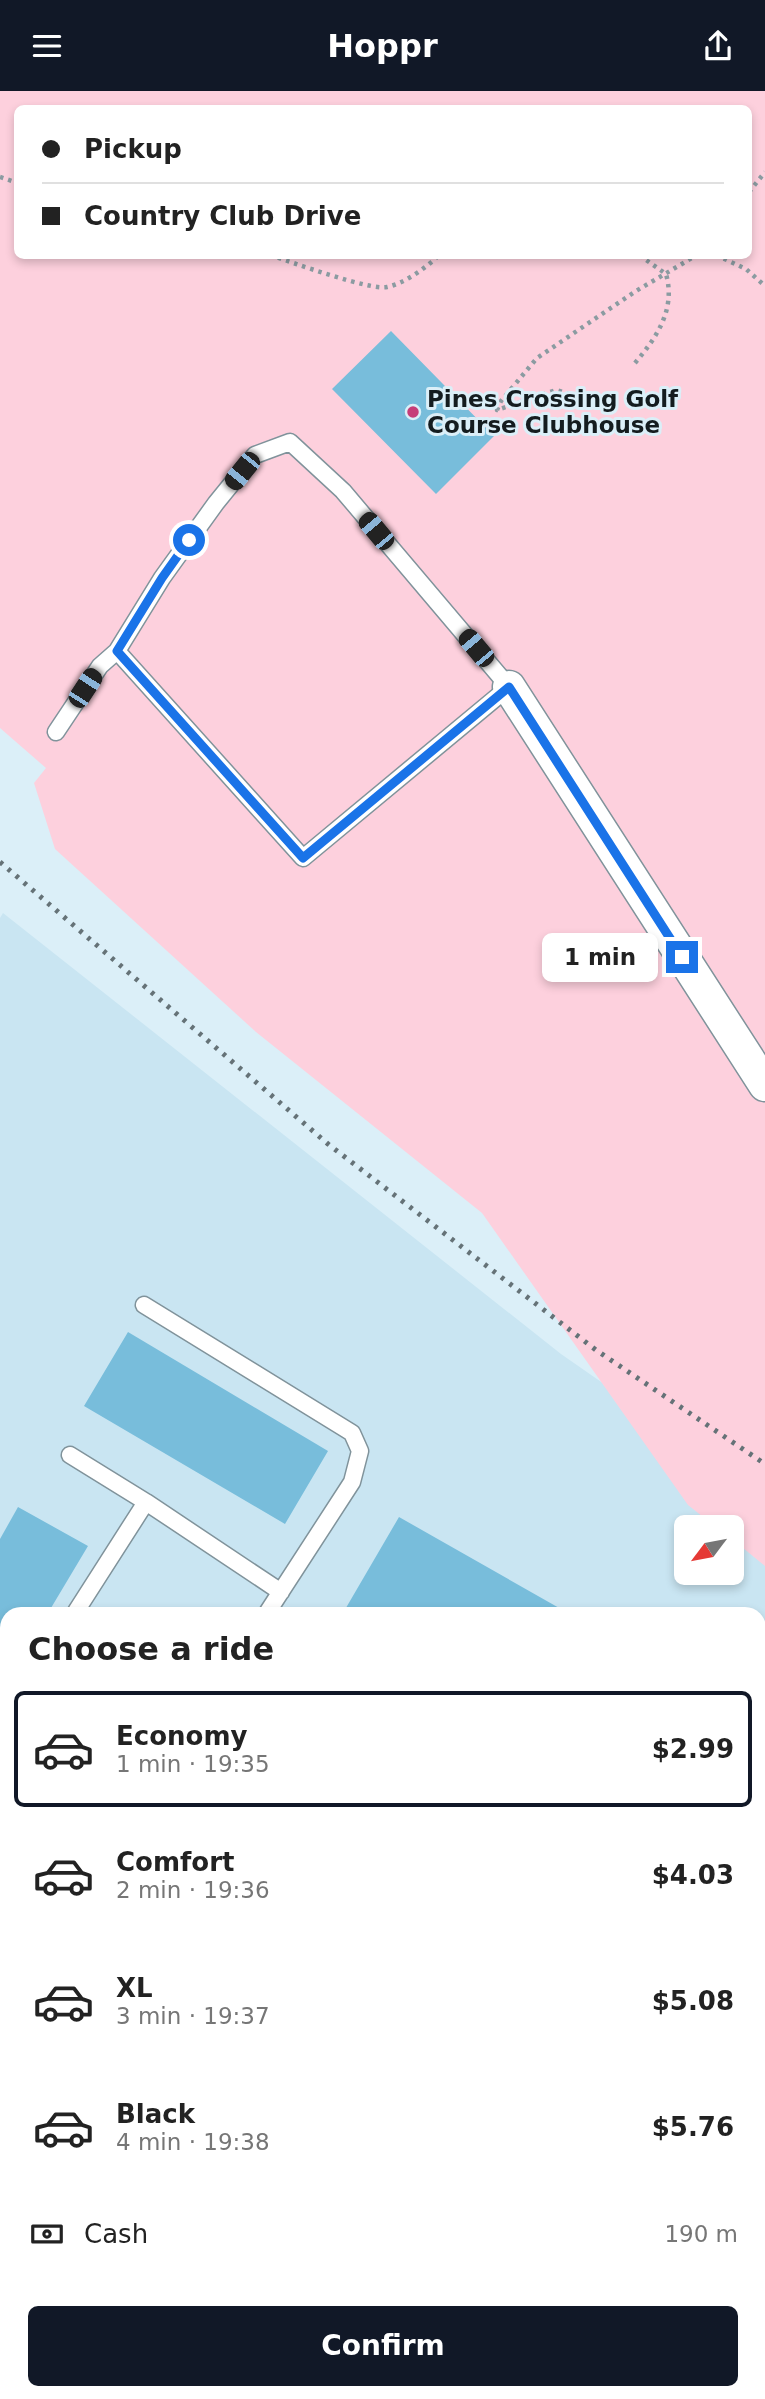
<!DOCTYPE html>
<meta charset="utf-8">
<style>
:root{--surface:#fff;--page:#f2f2f2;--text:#222;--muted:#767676;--line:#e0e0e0;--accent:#111827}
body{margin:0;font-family:"DejaVu Sans",sans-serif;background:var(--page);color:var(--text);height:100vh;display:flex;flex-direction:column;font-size:26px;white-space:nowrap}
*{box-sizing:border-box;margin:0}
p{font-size:23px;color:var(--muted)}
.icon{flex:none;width:38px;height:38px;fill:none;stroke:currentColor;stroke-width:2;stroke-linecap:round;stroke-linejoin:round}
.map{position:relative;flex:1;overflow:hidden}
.drawer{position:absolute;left:0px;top:1516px;width:766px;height:793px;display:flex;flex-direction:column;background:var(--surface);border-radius:21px 21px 0 0;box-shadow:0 4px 10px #0003}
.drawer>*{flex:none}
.guide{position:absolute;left:14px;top:14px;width:738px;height:154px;border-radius:10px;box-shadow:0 4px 10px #0003;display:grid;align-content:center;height:154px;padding:0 28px;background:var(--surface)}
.needle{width:46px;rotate:238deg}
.buttons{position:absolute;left:674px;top:1424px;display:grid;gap:14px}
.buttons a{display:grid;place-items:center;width:70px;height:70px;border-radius:10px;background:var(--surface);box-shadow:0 4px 10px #0003;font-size:35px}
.end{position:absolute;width:32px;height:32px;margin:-16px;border:9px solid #1a73e8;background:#fff;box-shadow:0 0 0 4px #fff}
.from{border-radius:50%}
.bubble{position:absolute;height:49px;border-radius:10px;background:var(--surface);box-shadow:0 4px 10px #0003;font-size:23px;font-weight:700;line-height:49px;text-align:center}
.car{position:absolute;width:21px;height:42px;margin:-21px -10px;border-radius:9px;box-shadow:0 0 5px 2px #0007;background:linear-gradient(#222 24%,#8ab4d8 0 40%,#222 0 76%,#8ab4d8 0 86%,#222 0)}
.guide b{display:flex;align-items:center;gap:24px;height:66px;font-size:26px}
.guide b+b{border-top:2px solid var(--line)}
.guide i{width:18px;height:18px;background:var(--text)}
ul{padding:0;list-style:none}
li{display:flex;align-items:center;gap:21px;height:116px;margin:0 14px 10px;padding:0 14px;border:4px solid transparent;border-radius:10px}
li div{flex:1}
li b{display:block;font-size:26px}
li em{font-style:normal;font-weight:700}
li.on{border-color:var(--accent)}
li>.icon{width:63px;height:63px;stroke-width:1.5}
h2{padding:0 28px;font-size:32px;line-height:84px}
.pay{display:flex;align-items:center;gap:18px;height:77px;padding:0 28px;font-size:26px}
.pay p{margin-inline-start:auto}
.primary-button{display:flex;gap:14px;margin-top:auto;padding:14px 28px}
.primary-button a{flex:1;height:80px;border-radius:10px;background:var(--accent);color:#fff;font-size:28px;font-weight:700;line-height:80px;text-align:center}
header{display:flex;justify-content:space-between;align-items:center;height:91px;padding:0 28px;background:var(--accent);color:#fff;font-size:32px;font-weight:700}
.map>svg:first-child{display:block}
.built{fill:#c9e5f2;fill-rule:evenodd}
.green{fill:#fdd0dd;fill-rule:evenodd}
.building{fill:#78bddb}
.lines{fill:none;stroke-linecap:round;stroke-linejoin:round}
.lane-casing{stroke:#80939b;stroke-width:19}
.street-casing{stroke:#80939b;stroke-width:35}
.primary-casing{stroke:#80939b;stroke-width:42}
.path{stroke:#8b9ba1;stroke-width:4.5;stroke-dasharray:3.5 5;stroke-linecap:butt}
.lane{stroke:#fff;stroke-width:16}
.street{stroke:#fff;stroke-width:32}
.primary{stroke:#fff;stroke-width:38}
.rail{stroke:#657277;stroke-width:5;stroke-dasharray:3.5 7;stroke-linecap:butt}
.route{stroke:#1a73e8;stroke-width:9}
.poi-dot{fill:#c63d78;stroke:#dbeff8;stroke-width:2.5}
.labels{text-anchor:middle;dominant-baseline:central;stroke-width:6;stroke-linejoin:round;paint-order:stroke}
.poi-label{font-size:23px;font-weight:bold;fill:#141c1f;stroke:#dbeff8;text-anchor:start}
</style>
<header><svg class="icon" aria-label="menu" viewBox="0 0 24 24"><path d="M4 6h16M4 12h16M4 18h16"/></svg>Hoppr<svg class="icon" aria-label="share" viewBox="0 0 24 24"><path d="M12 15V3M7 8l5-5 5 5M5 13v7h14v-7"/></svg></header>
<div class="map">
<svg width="765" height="2308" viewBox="0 0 765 2308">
<rect width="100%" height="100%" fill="#dbeff8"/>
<path class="built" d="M3,822L561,1263L765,1405V2308H0V827ZM686,1437H732V1482H686ZM7,1522H760V2301H7Z"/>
<path class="green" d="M0,0H765V1475L732,1448V1437H717L688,1414L482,1122L256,941L55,758L34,692L46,677L0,637ZM18,18H749V164H18Z"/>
<path class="building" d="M391,240L494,345L436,403L332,298Z
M128,1241L328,1360L285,1433L84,1315Z
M18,1416L88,1455L48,1522H7V1594L0,1590V1448Z
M399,1426L568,1522H343Z
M760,1632L765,1635V1997L760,1994Z
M0,1850L7,1855V2012L0,2007Z"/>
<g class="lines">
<g class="lane-casing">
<path id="lane" d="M290,351L343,400L509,596L303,767L117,560L162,487L216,412L255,364Z
M56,641L100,575L117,560
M144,1214L352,1342L360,1360L352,1391L267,1522
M70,1364L146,1411L281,1501
M75,1522L146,1411
M0,1617L7,1620
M0,1641L7,1630
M0,1728L7,1737
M760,2039L765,2042
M0,2075L7,2080
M760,2091L765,2081
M681,2301L692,2308
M238,2308L242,2301
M366,2308L370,2301
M498,2308L502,2301
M642,2308L646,2301"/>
</g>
<g class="street-casing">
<path id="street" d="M509,596L765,994"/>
</g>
<g class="primary-casing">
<path id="primary" d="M0,2278L7,2282
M41,2301L53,2308"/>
</g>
<path class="path" d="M0,86L18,92
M749,101L765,81
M270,164C291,171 371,200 387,196C405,192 426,177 439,164
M716,164L746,178L765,195
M635,272C657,246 676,218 666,183L639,164
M570,303L556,299L497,319L501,310L537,267L636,200L697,164"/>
<use href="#lane" class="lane"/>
<use href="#street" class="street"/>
<use href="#primary" class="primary"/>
<path class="rail" d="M0,771L328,1053L596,1259L765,1373"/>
</g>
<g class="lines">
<path class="route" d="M189,449L162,487L117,560L303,767L509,596L682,866"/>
</g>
<circle class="poi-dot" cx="413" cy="321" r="7"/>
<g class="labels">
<g class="poi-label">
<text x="427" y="308">Pines Crossing Golf<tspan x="427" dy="26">Course Clubhouse</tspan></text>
</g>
</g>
</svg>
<div class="buttons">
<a><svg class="needle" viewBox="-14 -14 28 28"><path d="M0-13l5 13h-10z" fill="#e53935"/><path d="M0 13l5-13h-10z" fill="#767676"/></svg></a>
</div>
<i class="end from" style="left:189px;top:449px"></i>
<i class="end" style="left:682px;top:866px"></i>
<div class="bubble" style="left:542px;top:842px;width:116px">1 min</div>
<i class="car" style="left:242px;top:380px;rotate:219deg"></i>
<i class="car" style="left:376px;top:440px;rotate:320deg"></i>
<i class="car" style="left:476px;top:557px;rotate:320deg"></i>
<i class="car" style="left:85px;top:597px;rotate:33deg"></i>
<div class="guide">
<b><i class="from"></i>Pickup</b>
<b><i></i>Country Club Drive</b>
</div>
<section class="drawer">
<h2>Choose a ride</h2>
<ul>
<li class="on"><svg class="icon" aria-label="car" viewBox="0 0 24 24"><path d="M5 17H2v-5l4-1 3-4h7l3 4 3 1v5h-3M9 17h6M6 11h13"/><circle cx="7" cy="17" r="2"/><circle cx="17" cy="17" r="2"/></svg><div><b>Economy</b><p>1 min · 19:35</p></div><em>$2.99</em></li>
<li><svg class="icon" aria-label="car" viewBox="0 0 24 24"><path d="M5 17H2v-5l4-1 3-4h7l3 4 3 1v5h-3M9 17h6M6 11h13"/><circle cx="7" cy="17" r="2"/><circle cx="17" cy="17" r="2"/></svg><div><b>Comfort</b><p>2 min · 19:36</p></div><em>$4.03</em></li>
<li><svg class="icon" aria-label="car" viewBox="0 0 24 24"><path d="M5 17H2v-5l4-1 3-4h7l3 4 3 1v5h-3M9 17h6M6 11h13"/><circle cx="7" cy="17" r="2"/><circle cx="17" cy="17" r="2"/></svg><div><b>XL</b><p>3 min · 19:37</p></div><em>$5.08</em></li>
<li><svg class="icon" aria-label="car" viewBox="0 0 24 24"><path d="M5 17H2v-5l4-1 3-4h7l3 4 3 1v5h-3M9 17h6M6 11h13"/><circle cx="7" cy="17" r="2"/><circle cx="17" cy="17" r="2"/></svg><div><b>Black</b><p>4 min · 19:38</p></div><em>$5.76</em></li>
</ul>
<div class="pay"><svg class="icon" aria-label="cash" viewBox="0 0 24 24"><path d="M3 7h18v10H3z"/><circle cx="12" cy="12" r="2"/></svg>Cash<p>190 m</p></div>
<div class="primary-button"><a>Confirm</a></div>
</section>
</div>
